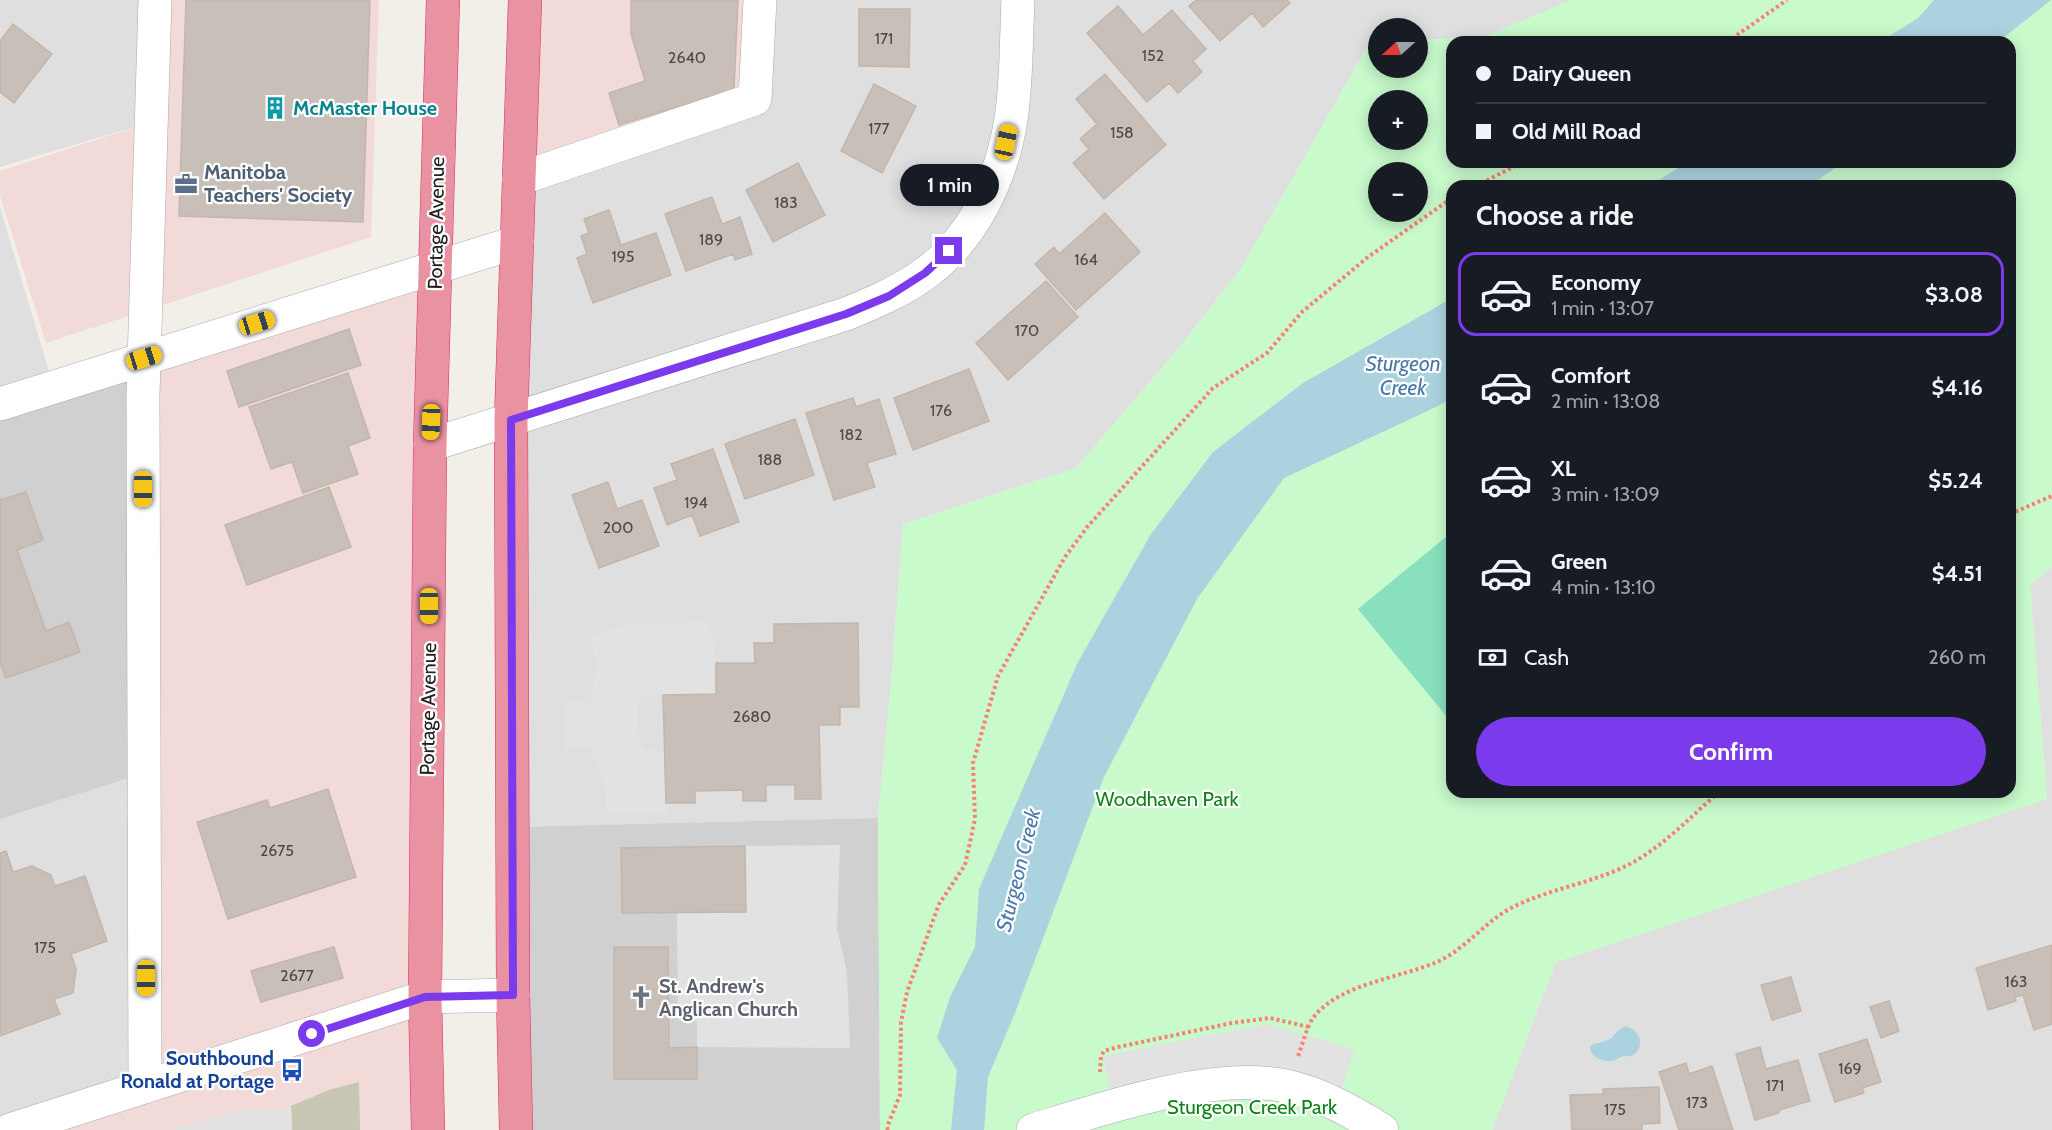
<!DOCTYPE html>
<meta charset="utf-8">
<style>
:root{--surface:#171b24;--page:#242831;--text:#f1f3f6;--muted:#9ea1a6;--line:#363941;--accent:#7c3aed}
body{margin:0;font-family:Cabin,sans-serif;background:var(--page);color:var(--text);height:100vh;display:flex;flex-direction:column;font-size:22px;white-space:nowrap}
*{box-sizing:border-box;margin:0}
p{font-size:20px;color:var(--muted)}
.icon{flex:none;width:33px;height:33px;fill:none;stroke:currentColor;stroke-width:2;stroke-linecap:round;stroke-linejoin:round}
.map{position:relative;flex:1;overflow:hidden}
.side{position:absolute;left:1446px;top:180px;width:570px;height:618px;display:flex;flex-direction:column;background:var(--surface);border-radius:18px;box-shadow:0 3px 15px #0003}
.side>*{flex:none}
.top-card{position:absolute;left:1446px;top:36px;width:570px;height:132px;border-radius:18px;box-shadow:0 3px 15px #0003;display:grid;align-content:center;height:132px;padding:0 30px;background:var(--surface)}
.needle{width:39px;rotate:249deg}
.tools{position:absolute;left:1368px;top:18px;display:grid;gap:12px}
.tools a{display:grid;place-items:center;width:60px;height:60px;border-radius:50%;background:var(--surface);box-shadow:0 3px 15px #0003;font-size:30px}
.end{position:absolute;width:27px;height:27px;margin:-14px;border:8px solid #7c3aed;background:#fff;box-shadow:0 0 0 3px #fff}
.from{border-radius:50%}
.bubble{position:absolute;height:42px;border-radius:21px;background:var(--surface);box-shadow:0 3px 15px #0003;font-size:20px;font-weight:700;line-height:42px;text-align:center}
.car{position:absolute;width:18px;height:36px;margin:-18px -9px;border-radius:8px;box-shadow:0 0 4px 2px #0007;background:linear-gradient(#f5c518 24%,#345 0 40%,#f5c518 0 76%,#345 0 86%,#f5c518 0)}
.top-card b{display:flex;align-items:center;gap:21px;height:57px;font-size:22px}
.top-card b+b{border-top:2px solid var(--line)}
.top-card i{width:15px;height:15px;background:var(--text)}
ul{padding:0;list-style:none}
li{display:flex;align-items:center;gap:18px;height:84px;margin:0 12px 9px;padding:0 18px;border:3px solid transparent;border-radius:18px}
li div{flex:1}
li b{display:block;font-size:22px}
li em{font-style:normal;font-weight:700}
li.current{border-color:var(--accent)}
li>.icon{width:54px;height:54px;stroke-width:1.5}
h2{padding:0 30px;font-size:27px;line-height:72px}
.pay{display:flex;align-items:center;gap:15px;height:66px;padding:0 30px;font-size:22px}
.pay p{margin-inline-start:auto}
.action{display:flex;gap:12px;margin-top:auto;padding:12px 30px}
.action a{flex:1;height:69px;border-radius:36px;background:var(--accent);color:#fff;font-size:24px;font-weight:700;line-height:69px;text-align:center}
.map>svg:first-child{display:block}
.residential{fill:#e0dfdf}
.commercial{fill:#f2dad9}
.religious{fill:#d0d0d0}
.construction{fill:#c7c7b4}
.park{fill:#c8facc;fill-rule:evenodd}
.pitch{fill:#88e0be}
.parking{fill:#e2e2e2}
.water{fill:#aad3df}
.building{fill:#c7bfb8;stroke:#c4b6ab;stroke-width:1.5}
.lines{fill:none;stroke-linecap:round;stroke-linejoin:round}
.minor-casing{stroke:#a9a9a9;stroke-width:34}
.highway-casing{stroke:#dc2a67;stroke-width:34}
.path{stroke:#fa8072;stroke-width:4;stroke-dasharray:3 3;stroke-linecap:butt}
.minor{stroke:#fff;stroke-width:33}
.highway{stroke:#e892a2;stroke-width:33}
.route{stroke:#7c3aed;stroke-width:8}
.labels{text-anchor:middle;dominant-baseline:central;stroke-width:4.5;stroke-linejoin:round;paint-order:stroke}
.number-label{font-size:16px;fill:#4b4948}
.culture-label{font-size:20px;font-weight:bold;fill:#0d838f;stroke:#fff;text-anchor:start}
.service-label{font-size:20px;font-weight:bold;fill:#4e5e75;stroke:#fff;text-anchor:start}
.street-label{font-size:20px;fill:#222;stroke:#fff}
.park-label{font-size:20px;fill:#0c8416;stroke:#fff}
.worship-label{font-size:20px;font-weight:bold;fill:#5b616d;stroke:#fff;text-anchor:start}
.transit-label{font-size:20px;font-weight:bold;fill:#164399;stroke:#fff;text-anchor:end}
.water-label{font-size:21px;font-style:italic;fill:#4a7aab;stroke:#fff}
</style>
<div class="map">
<svg width="2052" height="1130" viewBox="0 0 2052 1130">
<rect width="100%" height="100%" fill="#f2efe9"/>
<path class="residential" d="M0,0H155L151,122L0,167Z
M760,0H1571L1485,37L1418,40V28H1378V41L1370,42L1242,267L1178,349L1076,468L903,524L891,684L878,818L513,827L519,179Z
M0,207L54,388L143,360L145,1087L0,1130Z
M2052,567V1130H1492L1556,962L2047,799L2030,585Z"/>
<path class="commercial" d="M155,0H379L371,237L46,343L0,196V171L151,122Z
M525,0H760L755,99L519,179Z
M436,267L428,1130H11L145,1087L146,359Z"/>
<path class="religious" d="M143,360L128,778L0,819V406Z
M878,818L880,1130H516L513,827Z"/>
<path class="construction" d="M359,1082L360,1130H292L291,1106L329,1090Z"/>
<path class="park" d="M1571,0H2052V567L2030,585L2047,799L1556,962L1492,1130H880L878,818L891,684L903,524L1076,468L1178,349L1242,267L1370,42L1378,41V68H1418V40L1485,37ZM1452,42H2010V162H1452ZM1378,100H1418V140H1378ZM1378,172H1418V212H1378ZM1452,186H2010V792H1452Z"/>
<path class="pitch" d="M1452,532V723L1358,609Z"/>
<path class="parking" d="M710,622L716,663V694L646,695L638,701L639,740L642,747L648,750L664,751L666,814L606,813V789L591,748H565V703L590,702L597,666L590,636L627,625Z
M840,845L837,929L847,972L850,1048L697,1047V1021L678,1020L677,913L745,912V846Z
M1267,1024L1354,1049L1340,1095L1112,1099L1103,1056Z
M291,1106L292,1130H170L250,1108L273,1110Z"/>
<path class="water" d="M1934,0H2051L1998,42H1880L1918,18Z
M1688,162H1844L1809,186H1649Z
M1452,298V398L1436,407L1284,478L1197,599L1104,777L1015,1013L988,1077L984,1130H951L957,1070L937,1038L950,997L975,947L979,889L1078,662L1151,534L1213,452L1303,383Z
M1626,1026C1640,1030 1646,1046 1633,1055C1627,1059 1631,1055 1624,1056C1619,1057 1616,1061 1611,1061C1600,1061 1590,1057 1590,1046C1596,1042 1603,1043 1610,1039C1616,1034 1618,1029 1626,1026Z"/>
<path class="building" d="M186,0H370L363,222L179,216Z
M631,0H738L734,89L619,125L609,93L645,81L631,34Z
M1196,0H1287L1290,3L1263,27L1252,13L1220,41L1189,6Z
M1118,6L1143,35L1172,10L1206,49L1193,61L1202,72L1178,93L1169,83L1147,102L1087,33Z
M859,9H910L909,67L859,66Z
M13,24L52,54L14,103L0,92V41Z
M1105,74L1166,145L1104,199L1073,163L1089,149L1080,139L1097,124L1076,99Z
M874,84L916,106L882,173L841,151Z
M798,163L825,215L773,242L746,190Z
M712,197L722,224L740,217L752,254L735,260L733,254L686,271L665,214Z
M609,210L621,245L656,233L671,275L593,303L577,258L587,254L581,236L589,233L584,219Z
M1105,213L1140,252L1076,310L1035,264L1054,247L1059,254Z
M1046,281L1078,317L1008,380L976,343Z
M349,329L361,365L239,407L227,371Z
M969,369L989,421L913,450L894,398Z
M348,373L370,438L348,446L358,474L303,493L292,462L271,469L249,407Z
M853,398L856,407L879,399L896,454L867,463L875,487L834,500L806,413Z
M795,419L814,475L745,499L725,444Z
M713,449L739,522L700,536L692,515L667,525L654,488L677,480L671,464Z
M608,482L617,509L642,500L659,546L599,568L572,495Z
M329,487L351,547L247,585L225,525Z
M26,492L43,540L17,550L46,631L69,622L80,652L6,678L0,662V497L1,500Z
M858,623L859,707H840V725H819L821,799H795V785H766V801H743V790L695,791V803H666L663,695L716,694V663H755L754,643H774V624Z
M328,789L356,877L228,919L197,822L267,800L270,808Z
M745,846L746,912L622,913L621,848Z
M6,851L13,872L32,866L51,875L55,886L85,876L107,941L71,954L76,969L73,993L54,999L60,1014L0,1036V853Z
M2052,945V1024L2034,1030L2023,995L2015,997L2016,1001L1988,1010L1976,968Z
M334,947L343,978L261,1002L251,971Z
M614,947H668L669,1048L697,1047V1079H614Z
M1791,977L1801,1011L1772,1020L1761,985Z
M1889,1001L1899,1031L1881,1038L1870,1007Z
M1867,1039L1881,1082L1862,1088L1864,1093L1835,1102L1819,1054Z
M1760,1047L1766,1069L1798,1060L1810,1101L1779,1110V1113L1755,1120L1736,1054Z
M1686,1063L1689,1074L1712,1066L1733,1130H1679L1659,1072Z
M1659,1087L1660,1123L1642,1124V1130H1572L1570,1095L1603,1094V1089Z"/>
<g class="lines">
<g class="minor-casing">
<path id="minor" d="M519,179L755,99L760,0
M0,404L517,242
M430,445L846,314C873,303 899,292 923,275C973,240 1002,178 1011,119C1017,80 1016,39 1018,0
M145,1087L143,396L155,0
M10,1130L425,997L513,995
M1033,1130C1104,1108 1213,1071 1286,1086C1321,1094 1351,1111 1382,1130"/>
</g>
<g class="highway-casing">
<path id="highway" d="M428,1130L425,997L430,445L443,0
M516,1130L513,995L511,420L525,0"/>
</g>
<path class="path" d="M1727,42L1787,0
M1476,186L1523,162
M2010,514L2052,496
M1298,1056C1303,1044 1306,1028 1313,1018C1338,984 1400,978 1437,962C1466,949 1486,920 1515,906C1550,889 1591,883 1626,866C1662,848 1689,818 1719,792
M1100,1072L1101,1056L1104,1051L1118,1047L1232,1023L1270,1018L1309,1027
M888,1130L887,1127L900,1095L901,1022L907,992L939,904L965,865L975,819L973,763L998,676L1065,557L1088,526L1213,388L1267,353L1302,312L1368,257L1452,198"/>
<use href="#minor" class="minor"/>
<use href="#highway" class="highway"/>
</g>
<g class="lines">
<path class="route" d="M312,1034L425,997L513,995L511,420L846,314L889,296L925,273L949,251"/>
</g>
<defs>
<g id="building-bare" transform="scale(1.8)"><path d="M-4-6H4V6H1V3H-1V6H-4ZM-2.5-4.3h1.7v1.8h-1.7ZM.8-4.3h1.7v1.8H.8ZM-2.5-1h1.7V.8h-1.7ZM.8-1h1.7V.8H.8Z" fill="#0f9aa8" stroke="#fff" stroke-width="2.5" paint-order="stroke"/></g>
<g id="office-bare" transform="scale(1.8)"><path d="M-6-3h4V-5.5h4V-3h4V5H-6ZM-1-4.5V-3h2v-1.5ZM-6 0V1H6V0Z" fill="#5c6f8a" stroke="#fff" stroke-width="2.5" paint-order="stroke"/></g>
<g id="church-bare" transform="scale(1.8)"><path d="M-1.2-6h2.4v3.5h3.3v2.4h-3.3V6h-2.4V-.1h-3.3v-2.4h3.3Z" fill="#6b7280" stroke="#fff" stroke-width="2.5" paint-order="stroke"/></g>
<g id="bus-bare" transform="scale(1.8)"><path d="M-5-6H5V4H4V6H2V4H-2V6H-4V4H-5ZM-3.5-4V0h7V-4ZM-3.5 1.2v1.5H-2V1.2ZM2 1.2v1.5H3.5V1.2Z" fill="#1a4fb4" stroke="#fff" stroke-width="2.5" paint-order="stroke"/></g>
</defs>
<g fill-rule="evenodd">
<use href="#building-bare" x="275" y="108"/>
<use href="#office-bare" x="186" y="184"/>
<use href="#church-bare" x="641" y="997"/>
<use href="#bus-bare" x="292" y="1070"/>
</g>
<g class="labels">
<g class="number-label">
<text x="884" y="38">171</text>
<text x="1153" y="55">152</text>
<text x="687" y="57">2640</text>
<text x="879" y="128">177</text>
<text x="1122" y="132">158</text>
<text x="786" y="202">183</text>
<text x="711" y="239">189</text>
<text x="623" y="256">195</text>
<text x="1086" y="259">164</text>
<text x="1027" y="330">170</text>
<text x="941" y="410">176</text>
<text x="851" y="434">182</text>
<text x="770" y="459">188</text>
<text x="696" y="502">194</text>
<text x="618" y="527">200</text>
<text x="752" y="716">2680</text>
<text x="277" y="850">2675</text>
<text x="45" y="947">175</text>
<text x="297" y="975">2677</text>
<text x="2016" y="981">163</text>
<text x="1850" y="1068">169</text>
<text x="1775" y="1085">171</text>
<text x="1697" y="1102">173</text>
<text x="1615" y="1109">175</text>
</g>
<g class="culture-label">
<text x="293" y="108">McMaster House</text>
</g>
<g class="service-label">
<text x="204" y="172">Manitoba<tspan x="204" dy="23">Teachers' Society</tspan></text>
</g>
<g class="street-label">
<text transform="translate(436 223) rotate(-89)">Portage Avenue</text>
<text transform="translate(428 709) rotate(-89)">Portage Avenue</text>
</g>
<g class="park-label">
<text x="1167" y="799">Woodhaven Park</text>
<text x="1252" y="1107">Sturgeon Creek Park</text>
</g>
<g class="worship-label">
<text x="659" y="986">St. Andrew's<tspan x="659" dy="23">Anglican Church</tspan></text>
</g>
<g class="transit-label">
<text x="274" y="1058">Southbound<tspan x="274" dy="23">Ronald at Portage</tspan></text>
</g>
<g class="water-label">
<text x="1403" y="363">Sturgeon<tspan x="1403" dy="24">Creek</tspan></text>
<text transform="translate(1018 870) rotate(-76)">Sturgeon Creek</text>
</g>
</g>
</svg>
<div class="tools">
<a><svg class="needle" viewBox="-14 -14 28 28"><path d="M0-13l5 13h-10z" fill="#e53935"/><path d="M0 13l5-13h-10z" fill="#9ea1a6"/></svg></a>
<a>+</a>
<a>−</a>
</div>
<i class="end from" style="left:312px;top:1034px"></i>
<i class="end" style="left:949px;top:251px"></i>
<div class="bubble" style="left:900px;top:164px;width:99px">1 min</div>
<i class="car" style="left:1006px;top:142px;rotate:12deg"></i>
<i class="car" style="left:257px;top:323px;rotate:73deg"></i>
<i class="car" style="left:144px;top:358px;rotate:73deg"></i>
<i class="car" style="left:431px;top:422px;rotate:182deg"></i>
<i class="car" style="left:143px;top:489px;rotate:180deg"></i>
<i class="car" style="left:429px;top:606px;rotate:180deg"></i>
<i class="car" style="left:146px;top:978px;rotate:180deg"></i>
<div class="top-card">
<b><i class="from"></i>Dairy Queen</b>
<b><i></i>Old Mill Road</b>
</div>
<section class="side">
<h2>Choose a ride</h2>
<ul>
<li class="current"><svg class="icon" aria-label="car" viewBox="0 0 24 24"><path d="M5 17H2v-5l4-1 3-4h7l3 4 3 1v5h-3M9 17h6M6 11h13"/><circle cx="7" cy="17" r="2"/><circle cx="17" cy="17" r="2"/></svg><div><b>Economy</b><p>1 min · 13:07</p></div><em>$3.08</em></li>
<li><svg class="icon" aria-label="car" viewBox="0 0 24 24"><path d="M5 17H2v-5l4-1 3-4h7l3 4 3 1v5h-3M9 17h6M6 11h13"/><circle cx="7" cy="17" r="2"/><circle cx="17" cy="17" r="2"/></svg><div><b>Comfort</b><p>2 min · 13:08</p></div><em>$4.16</em></li>
<li><svg class="icon" aria-label="car" viewBox="0 0 24 24"><path d="M5 17H2v-5l4-1 3-4h7l3 4 3 1v5h-3M9 17h6M6 11h13"/><circle cx="7" cy="17" r="2"/><circle cx="17" cy="17" r="2"/></svg><div><b>XL</b><p>3 min · 13:09</p></div><em>$5.24</em></li>
<li><svg class="icon" aria-label="car" viewBox="0 0 24 24"><path d="M5 17H2v-5l4-1 3-4h7l3 4 3 1v5h-3M9 17h6M6 11h13"/><circle cx="7" cy="17" r="2"/><circle cx="17" cy="17" r="2"/></svg><div><b>Green</b><p>4 min · 13:10</p></div><em>$4.51</em></li>
</ul>
<div class="pay"><svg class="icon" aria-label="cash" viewBox="0 0 24 24"><path d="M3 7h18v10H3z"/><circle cx="12" cy="12" r="2"/></svg>Cash<p>260 m</p></div>
<div class="action"><a>Confirm</a></div>
</section>
</div>
